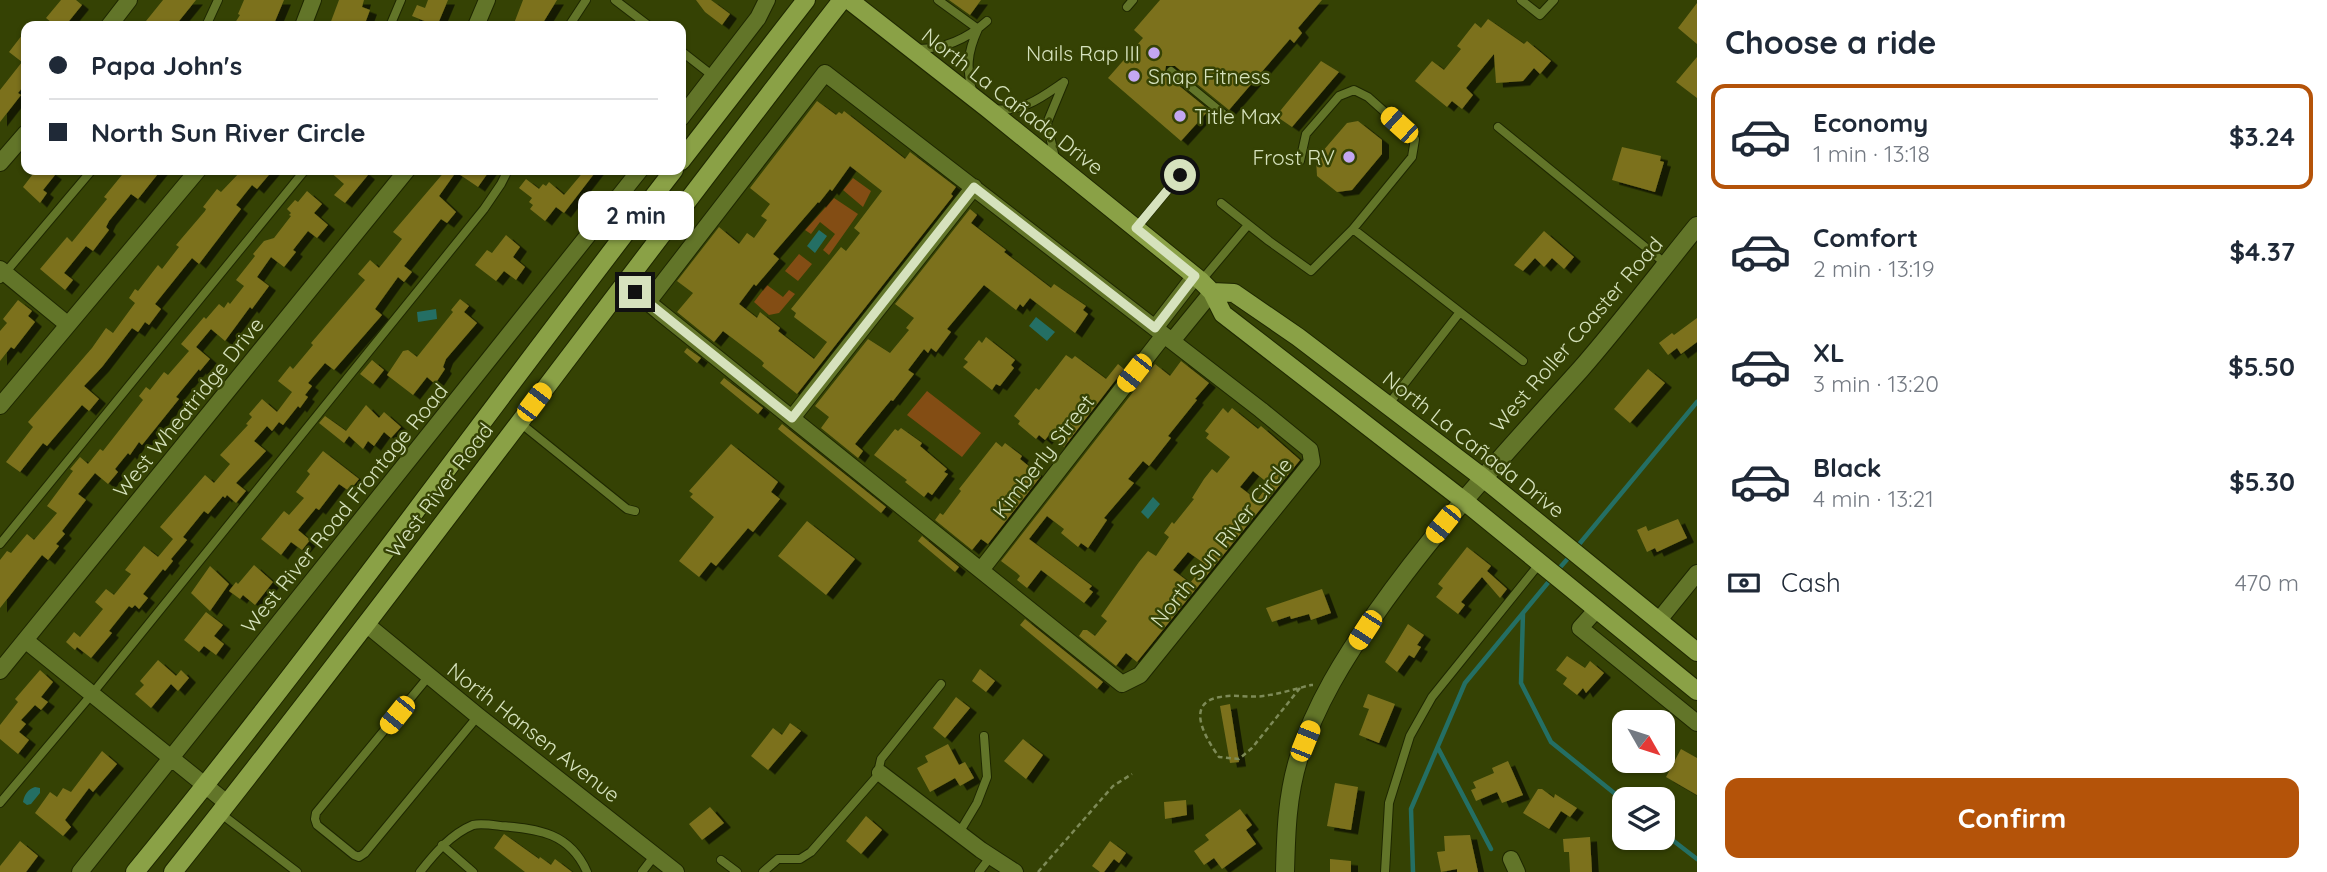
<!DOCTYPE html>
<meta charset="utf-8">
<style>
:root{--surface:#fff;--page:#f2f2f3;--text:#1f2937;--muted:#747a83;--line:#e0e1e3;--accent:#b45309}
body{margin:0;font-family:Quicksand,sans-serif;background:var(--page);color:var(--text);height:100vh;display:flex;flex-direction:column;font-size:26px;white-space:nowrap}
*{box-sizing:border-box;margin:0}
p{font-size:23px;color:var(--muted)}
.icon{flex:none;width:38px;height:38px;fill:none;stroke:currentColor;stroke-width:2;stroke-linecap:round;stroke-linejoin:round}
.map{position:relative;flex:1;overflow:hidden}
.details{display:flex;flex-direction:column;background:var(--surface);width:630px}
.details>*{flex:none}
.hud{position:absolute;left:21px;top:21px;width:665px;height:154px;border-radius:14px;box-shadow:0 2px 5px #0004;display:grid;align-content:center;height:154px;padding:0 28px;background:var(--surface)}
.needle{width:46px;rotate:129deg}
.controls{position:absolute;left:1612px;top:710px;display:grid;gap:14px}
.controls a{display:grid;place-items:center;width:63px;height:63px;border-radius:14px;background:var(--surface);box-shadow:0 2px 5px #0004;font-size:35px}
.end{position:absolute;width:32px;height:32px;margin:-16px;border:9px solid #d6e2bd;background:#111;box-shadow:0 0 0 4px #111}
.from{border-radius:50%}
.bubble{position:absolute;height:49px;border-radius:14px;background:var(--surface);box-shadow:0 2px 5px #0004;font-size:23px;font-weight:700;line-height:49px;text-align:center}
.car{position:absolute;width:21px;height:42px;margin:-21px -10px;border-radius:9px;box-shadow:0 0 5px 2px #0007;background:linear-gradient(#f5c518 24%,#345 0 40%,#f5c518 0 76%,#345 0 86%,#f5c518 0)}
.hud b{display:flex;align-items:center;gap:24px;height:66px;font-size:26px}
.hud b+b{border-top:2px solid var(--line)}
.hud i{width:18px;height:18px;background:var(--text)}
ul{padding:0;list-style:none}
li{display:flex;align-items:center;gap:21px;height:105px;margin:0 14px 10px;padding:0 14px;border:4px solid transparent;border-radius:14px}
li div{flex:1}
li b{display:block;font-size:26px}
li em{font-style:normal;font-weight:700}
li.on{border-color:var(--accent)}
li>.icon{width:63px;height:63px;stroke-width:1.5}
h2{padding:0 28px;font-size:32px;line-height:84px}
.pay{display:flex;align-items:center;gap:18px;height:77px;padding:0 28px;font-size:26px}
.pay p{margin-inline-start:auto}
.cta{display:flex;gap:14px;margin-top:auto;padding:14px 28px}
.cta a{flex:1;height:80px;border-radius:14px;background:var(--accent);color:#fff;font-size:28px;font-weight:700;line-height:80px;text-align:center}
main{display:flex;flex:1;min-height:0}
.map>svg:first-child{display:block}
.green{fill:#834d14}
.water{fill:#246f64}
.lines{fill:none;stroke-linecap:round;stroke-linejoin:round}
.stream{stroke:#246f64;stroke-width:4.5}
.building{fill:#7b711f;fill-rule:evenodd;filter:url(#shadow)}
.service-casing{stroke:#1e2700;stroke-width:10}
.minor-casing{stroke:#1e2700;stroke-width:18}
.tertiary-casing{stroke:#1e2700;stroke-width:20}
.primary-casing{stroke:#1e2700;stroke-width:20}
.path{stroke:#7d8a57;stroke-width:2.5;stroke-dasharray:5 3.5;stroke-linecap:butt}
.service{stroke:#627529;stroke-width:8}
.minor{stroke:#627529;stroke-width:16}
.tertiary{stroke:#627529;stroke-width:18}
.primary{stroke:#8aa146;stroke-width:18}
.route{stroke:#d6e2bd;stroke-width:9}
.poi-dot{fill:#c4a7f1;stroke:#354204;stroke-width:2.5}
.labels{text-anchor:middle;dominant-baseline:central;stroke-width:5;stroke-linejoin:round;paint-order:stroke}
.poi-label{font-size:21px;fill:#d6e2bd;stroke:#354204;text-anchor:end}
.street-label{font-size:21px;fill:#d6e2bd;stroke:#354204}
</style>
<main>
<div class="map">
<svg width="1697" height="872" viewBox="0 0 1697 872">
<defs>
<filter id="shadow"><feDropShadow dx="7" dy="4.5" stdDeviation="0" flood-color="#0009"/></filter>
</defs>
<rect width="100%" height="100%" fill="#354204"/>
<path class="green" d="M853,178L871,191L863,207L843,190Z
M834,198L858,214L829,255L823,250L835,234L820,222L811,234L805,230Z
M799,254L812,264L798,281L785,271Z
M767,285L783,297L789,290L795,294L779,313L769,315L754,302Z
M927,391L981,433L962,457L907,415Z"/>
<path class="water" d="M819,230L827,236L815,253L807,246Z
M436,309L437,319L418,322L417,312Z
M1036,317L1055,332L1047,341L1029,326Z
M1153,497L1160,504L1148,519L1141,512Z
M35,787L40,788V793L31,804L27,805L23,802C24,795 28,789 35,787Z"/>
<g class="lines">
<path class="stream" d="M1576,548L1697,402
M1556,572L1571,555
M1523,613L1521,683L1551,742L1624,801
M1438,748L1491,849
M1662,832L1697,859
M1413,872L1411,809L1465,683L1551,579"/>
</g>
<path class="building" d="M61,0H76L82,5L65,26H56L46,18Z
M163,0H196L175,26H142Z
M244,0H284L273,26H233L240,15L238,14Z
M339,0H364L362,7L370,10L364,26H336L330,24Z
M428,0H448L437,26L412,16L417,5L425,8Z
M523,0H557L541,26H513Z
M696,0H711L730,14L722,25L705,12Z
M949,0H981L970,15Z
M1160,0H1322L1298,28L1302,33L1294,43L1290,39L1229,110L1175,66H1166L1165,71L1167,76L1209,110L1181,141L1108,78L1143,38L1134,30Z
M1697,3V44L1678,28Z
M1488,19L1524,44L1527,41L1551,61L1540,74L1534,68L1523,81L1496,83L1494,54L1466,88L1473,95L1462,109L1452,101L1447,107L1415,81L1432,61L1444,70L1461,49L1457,46L1475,23L1481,28Z
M26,30V83L18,93L21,95L0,122V90L22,62L9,52Z
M1697,57V98L1676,82Z
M1321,61L1339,72L1292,127L1276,116Z
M817,101L836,115L839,112L842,114L844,111L905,159L910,152L956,187L951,194L953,196L797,394L762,366L764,363L761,360L723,331L714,342L677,312L693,293L677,281L719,227L739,244L747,233L754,238L767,220L761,216L770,204L750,188ZM850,166L882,191L854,228L860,233L846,251L841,247L791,309L796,313L794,317L827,342L814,359L778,331L780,328L760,312L757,318L739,304L754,284L756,286L779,259L773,254L818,202L819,203L830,189L832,191Z
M1358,121L1382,140V154L1352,190L1337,192L1317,176L1316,159L1347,123Z
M1622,147L1661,156L1660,161L1664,162L1655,192L1612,180Z
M36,170H48L55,175L43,190L47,193L40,203L23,187Z
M126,170H161L138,199L131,194L109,221L106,227L109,230L93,251L86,246L64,273L73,280L65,290L40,269L67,237L72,242L107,199L104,197Z
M242,170H273L257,189L252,185L236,205L241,209L199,264L192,258L155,304L161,309L149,325L145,322L138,332L132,328L102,367L84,386L99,399L89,411L82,405L47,446L43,443L20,472L6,462L33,427L28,422L92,348L106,328L113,333L135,303L129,298L135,289L138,291L158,265L162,269L179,247L176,245L205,211L206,209L203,207L217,189L221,192Z
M328,170H362L368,175L345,203L334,195L344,184Z
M446,170H490L478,187L456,172L439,196L456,212L447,223L441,219L404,266L412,272L404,282L398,277L375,309L382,315L334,370L325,363L308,383L312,386L305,395L308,397L300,408L298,406L283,425L279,422L272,431L267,426L254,441L266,451L236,483L246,491L236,503L227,495L225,498L223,496L208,514L204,511L183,537L187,540L171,559L173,561L165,571L163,569L143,594L148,598L139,609L135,605L132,608L129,606L109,631L112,633L91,658L77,647L75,650L66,642L74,632L80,637L103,609L95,602L106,589L114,595L131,574L125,570L144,546L158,557L173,539L160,527L205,475L214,483L230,464L220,455L248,425L246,424L252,417L249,414L262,399L277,412L292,392L278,381L290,366L293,369L313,345L311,343L365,280L358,274L370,260L379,268L395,248L402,239L393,232Z
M585,170H597L564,213L556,207L545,221L530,209L533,205L529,202L532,198L519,188L526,179L539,189L543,184L546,186L549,182L564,195Z
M307,191L322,204L314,213L328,225L317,238L308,231L293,250L296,252L284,267L271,257L257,277L269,286L252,309L250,307L225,341L211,329L196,347L210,359L200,371L199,369L176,397L179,399L142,445L139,442L130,455L128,453L115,469L118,472L108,484L95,473L78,494L86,500L62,531L65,534L56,544L59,546L48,560L42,555L0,608V560L7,551L11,553L27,534L34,540L57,513L47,506L73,471L70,469L80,457L88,464L100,449L103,451L143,400L139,396L146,387L150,390L164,372L168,375L189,351L181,344L204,317L206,319L219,304L224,308L228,302L230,304L244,286L236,280L255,256L253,254L264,241L274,238L291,216L289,215L291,213L287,209L295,200L298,202Z
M970,209L977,215L971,223L1006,250L1004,252L1051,288L1054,284L1086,306L1083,310L1088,314L1075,333L1030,298L1023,307L1020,304L1016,310L984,285L947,329L951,332L936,352L931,348L928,353L924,349L908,370L914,374L893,401L891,400L855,444L863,451L858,458L821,428L829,417L815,406L868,339L890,353L909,330L906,328L914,318L895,304Z
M1544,231L1574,257L1564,269L1552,258L1544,267L1535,258L1523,271L1514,265Z
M506,235L520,247L513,257L525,267L516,280L504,271L496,281L475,265L487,250L492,253Z
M460,299L469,306L464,312L477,323L446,359L443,367L445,369L435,384L427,377L413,395L387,375L403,351L408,350L417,357L453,312L451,310Z
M18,300L32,311L28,316L35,322L14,349L11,347L0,361V331L7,323L3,319Z
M1697,318V342L1681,354L1677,348L1668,355L1659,343L1672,333L1674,335Z
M986,337L1015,360L1011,365L1014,368L1000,386L996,384L992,390L963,367L968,362L964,359L979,340L982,343Z
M687,348L701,358L697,363L684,352Z
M1066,355L1072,359L1075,356L1106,379L1118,364L1124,369L1064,447L1049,435L1045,440L1039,435L1036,439L1018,424L1020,421L1014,416L1036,388L1039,390Z
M372,360L384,370L373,384L360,374Z
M1181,361L1209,383L1195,399L1197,400L1168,436L1171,438L1149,466L1143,461L1128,479L1134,483L1104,518L1107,520L1088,548L1081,543L1078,547L1061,533L1064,529L1047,516L1029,539L1092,586L1089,589L1093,592L1084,603L1041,570L1027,588L1017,580L1020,576L1017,573L1001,561L1155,364L1170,376Z
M1648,369L1665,383L1630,423L1614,409Z
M724,378L763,408L758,414L720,383Z
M366,405L379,418L384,412L401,427L391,438L384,432L374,446L368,441L363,449L349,436L344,443L319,423L325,416L346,431Z
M1223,408L1228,413L1232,408L1258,429L1261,426L1300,460L1137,662L1126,653L1116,666L1079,636L1083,630H1087L1095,636L1107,621L1101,616L1139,562L1148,551L1156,556L1169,537L1164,533L1172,522L1174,524L1194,499L1192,498L1204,479L1212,469L1217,473L1230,457L1206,438L1209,434L1205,431ZM1253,471L1269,484L1257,500L1240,487ZM1188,552L1205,564L1190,583L1173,570Z
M782,424L886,507L881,513L778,429Z
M901,428L922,443L920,446L947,469L944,472L948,474L932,495L928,492L924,497L905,482L907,480L874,455L895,429L898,431Z
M996,442L1002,447L1005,443L1022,456L1020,459L1041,476L988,544L981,539L972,550L935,520L940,513L943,515L961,491L959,489Z
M731,444L778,482L771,492L780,499L753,532L748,528L716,566L711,562L699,577L679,561L714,517L690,497L693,494L689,491Z
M323,451L359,479L349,491L339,484L319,510L316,508L298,530L310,540L302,550L291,542L281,555L261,539L284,511L289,515L304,498L296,492L310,474L307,471Z
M1678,519L1687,538L1657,552L1655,548L1647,552L1637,530L1646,526L1648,531Z
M807,521L855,559L826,595L778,556Z
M922,536L959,567L955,572L918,541Z
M1467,547L1491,566L1487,571L1507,589L1500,598L1482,577L1461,602L1465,605L1458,614L1436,597L1443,588L1438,584Z
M254,565L273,582L255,605L243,595L240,599L229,591L236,582L238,584Z
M210,566L229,584L210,611L191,593Z
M1322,589L1331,613L1311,620L1309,614L1291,619L1290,616L1272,622L1266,608Z
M206,612L223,625L214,636L224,644L216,655L204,646L199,652L184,640Z
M1025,619L1103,682L1097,689L1020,625Z
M1408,624L1424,635L1417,645L1421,647L1414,658L1409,655L1397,672L1385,662Z
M1567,656L1585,668L1590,661L1604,673L1586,693L1583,688L1577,695L1563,684L1567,678L1556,670Z
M158,660L176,676L181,670L189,678L178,691L171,684L151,708L135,694L144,685L140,681Z
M980,669L995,681L986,692L972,681Z
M40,670L53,682L41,697L48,702L41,710L35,705L21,720L26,724L19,732L29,740L18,754L0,739V725L18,702L15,699Z
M1368,694L1395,704L1379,743L1359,735L1369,709L1363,707Z
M956,697L970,708L945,738L933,728Z
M1230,704L1239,762L1230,763L1220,706Z
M790,723L801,731L768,770L751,756L773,728L782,735Z
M1023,739L1043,755L1026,779L1004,761Z
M948,744L959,765L965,762L974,778L960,786L955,778L930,792L917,768L928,762L925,756Z
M1681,749L1697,758V795L1666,777Z
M102,751L117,764L93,792L89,788L65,820L71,827L63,836L35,813L50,792L57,797L63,788L71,792Z
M1508,761L1523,795L1502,803L1497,792L1476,801L1471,790L1476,788L1473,782L1494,773L1492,768Z
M1335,783L1358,787L1351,830L1327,826Z
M1538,789H1542L1554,798L1555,794L1577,808L1570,817L1561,811L1549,829L1523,813Z
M1186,800L1187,815L1165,819L1164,802Z
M710,807L724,823L702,840L689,824Z
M1240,809L1252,825L1246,830L1256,844L1222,869L1214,858L1204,865L1194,851L1209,840L1205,835Z
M866,816L882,830L861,854L846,841Z
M504,834L539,859L540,857L551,865L555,859L572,872H525L494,848Z
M1470,835L1478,872H1457V869L1441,872L1437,852L1445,851L1444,836Z
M1590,837L1592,872H1570L1569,852H1564L1563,839Z
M20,841L38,856L26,872H0V866Z
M1110,841L1126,853L1119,863L1114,859L1104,872H1100L1092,866Z
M1330,859L1351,861V872H1330Z"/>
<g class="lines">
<g class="service-casing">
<path id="service" d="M615,0L649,26
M938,0L978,29
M1521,0L1540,15L1554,0
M1127,7L1133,0
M206,26L218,0
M390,26L401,0
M569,26L586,0
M918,49C945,49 967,39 987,21
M681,51L713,76
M1171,71L1231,120
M973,94C966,69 967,53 978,29
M994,109C1022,113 1042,97 1064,82
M1498,127L1666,264
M1055,158L1047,123L1064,82
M1221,203L1269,241L1311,271L1353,229L1412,157L1415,139L1368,97L1354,90L1339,96L1306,134L1300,161
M1136,228L1180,175
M1353,229L1523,361
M0,279L92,170
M1201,281L1248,225
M1388,405L1460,312
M519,422L627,509L635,511
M0,544L305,170
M429,676L316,813L315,819L317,825L354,855L359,857L365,853L478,716
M0,803L92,694L484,209L501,184L508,170
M220,813L297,872
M959,833L977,803L987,777L984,736
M442,845L473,872
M721,860L737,872
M420,872C434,854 451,834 473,825C481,823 493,825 501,826C539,829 570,833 587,872
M642,872L655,855
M763,872L778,859H800L811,852L880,773L879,768L881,759L941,684
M979,872L991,856
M1385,872L1389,803L1410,736L1432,697L1540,563"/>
</g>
<g class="minor-casing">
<path id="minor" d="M109,26L129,0
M303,26L313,0
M476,26L487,0
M681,118L758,18L767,0
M0,163L26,133
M0,269L67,324
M624,283C637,293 649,303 661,313L1122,684L1140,675L1312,462L1310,450L1261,410L825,73L648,302
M1155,328L1195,276
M1172,341L1212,292
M0,406L198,170
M792,418L974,187
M981,570L1164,335
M1597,609L1580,628L1697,723
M1659,620L1697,573
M366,624L478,716L676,872
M25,640L227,803
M0,671L407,170
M880,773L981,850L1015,872
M1511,859L1517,872
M80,872L640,170"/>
</g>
<g class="tertiary-casing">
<path id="tertiary" d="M1285,872C1286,833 1287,795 1299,757C1315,705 1345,657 1376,613C1437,526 1509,449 1580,370C1621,323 1658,274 1697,226"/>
</g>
<g class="primary-casing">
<path id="primary" d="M849,0L987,108L1201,281L1212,292L1223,314L1463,500L1697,691
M681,161L806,0
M1212,292L1234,293L1298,337L1482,477L1697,652
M135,872C322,644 493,403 674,170
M173,872C401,585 617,289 842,0"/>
</g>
<path class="path" d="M1300,688L1252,748L1239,759L1219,757C1207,740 1183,703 1220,697C1234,694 1249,698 1263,696C1279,694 1295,689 1311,685H1313
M1038,872L1113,786L1132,774"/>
<use href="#service" class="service"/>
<use href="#minor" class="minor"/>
<use href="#tertiary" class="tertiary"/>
<use href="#primary" class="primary"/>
</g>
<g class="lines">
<path class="route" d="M635,292L792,418L974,187L1155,328L1195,276L1136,228L1180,175"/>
</g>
<g class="poi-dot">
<circle cx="1154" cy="53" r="7"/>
<circle cx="1134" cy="76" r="7"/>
<circle cx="1180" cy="116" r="7"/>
<circle cx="1349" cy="157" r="7"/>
</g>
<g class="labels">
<g class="poi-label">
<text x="1140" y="53">Nails Rap III</text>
<text x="1148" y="76" text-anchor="start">Snap Fitness</text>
<text x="1194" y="116" text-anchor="start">Title Max</text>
<text x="1335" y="157">Frost RV</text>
</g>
<g class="street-label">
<text transform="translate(1013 101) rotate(38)">North La Cañada Drive</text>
<text transform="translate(1576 334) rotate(-49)">West Roller Coaster Road</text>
<text transform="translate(188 407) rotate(-51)">West Wheatridge Drive</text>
<text transform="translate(1474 444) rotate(38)">North La Cañada Drive</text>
<text transform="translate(1043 456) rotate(-52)">Kimberly Street</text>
<text transform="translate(439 490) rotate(-53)">West River Road</text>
<text transform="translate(344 508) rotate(-51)">West River Road Frontage Road</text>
<text transform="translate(1221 542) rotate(-51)">North Sun River Circle</text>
<text transform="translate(534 732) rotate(38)">North Hansen Avenue</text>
</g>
</g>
</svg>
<div class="controls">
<a><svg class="needle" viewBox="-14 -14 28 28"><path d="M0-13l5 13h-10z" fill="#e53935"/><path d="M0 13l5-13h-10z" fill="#747a83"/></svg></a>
<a><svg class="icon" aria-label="layers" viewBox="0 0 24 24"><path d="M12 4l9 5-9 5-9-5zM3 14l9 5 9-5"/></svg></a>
</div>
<i class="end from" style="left:1180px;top:175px"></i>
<i class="end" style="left:635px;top:292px"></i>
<div class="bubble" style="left:578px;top:191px;width:116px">2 min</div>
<i class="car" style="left:1399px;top:125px;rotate:312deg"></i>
<i class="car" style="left:1134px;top:373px;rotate:218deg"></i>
<i class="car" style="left:534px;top:402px;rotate:37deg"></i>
<i class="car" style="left:1443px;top:524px;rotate:219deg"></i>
<i class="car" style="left:1365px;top:630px;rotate:213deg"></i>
<i class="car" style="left:397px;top:715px;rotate:219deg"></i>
<i class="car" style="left:1305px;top:741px;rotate:22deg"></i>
<div class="hud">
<b><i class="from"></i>Papa John's</b>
<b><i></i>North Sun River Circle</b>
</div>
</div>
<section class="details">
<h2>Choose a ride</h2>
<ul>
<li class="on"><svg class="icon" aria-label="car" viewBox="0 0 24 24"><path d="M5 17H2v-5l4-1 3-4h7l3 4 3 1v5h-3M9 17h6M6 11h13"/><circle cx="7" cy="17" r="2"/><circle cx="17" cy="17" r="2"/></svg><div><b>Economy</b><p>1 min · 13:18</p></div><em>$3.24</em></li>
<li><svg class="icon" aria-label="car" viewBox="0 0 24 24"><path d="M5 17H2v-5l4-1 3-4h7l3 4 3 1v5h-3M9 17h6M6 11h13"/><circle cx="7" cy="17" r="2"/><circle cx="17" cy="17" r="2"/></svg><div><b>Comfort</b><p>2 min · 13:19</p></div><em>$4.37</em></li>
<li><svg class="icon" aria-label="car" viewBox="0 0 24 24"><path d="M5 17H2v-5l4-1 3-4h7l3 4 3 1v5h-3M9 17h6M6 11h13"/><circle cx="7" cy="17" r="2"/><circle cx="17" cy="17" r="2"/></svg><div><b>XL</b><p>3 min · 13:20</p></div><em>$5.50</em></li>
<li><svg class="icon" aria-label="car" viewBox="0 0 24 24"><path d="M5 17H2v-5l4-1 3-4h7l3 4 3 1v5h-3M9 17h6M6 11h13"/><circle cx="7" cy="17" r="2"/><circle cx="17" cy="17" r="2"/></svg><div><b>Black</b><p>4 min · 13:21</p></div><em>$5.30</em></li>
</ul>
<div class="pay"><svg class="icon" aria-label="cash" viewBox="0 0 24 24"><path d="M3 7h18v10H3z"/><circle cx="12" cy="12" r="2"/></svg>Cash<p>470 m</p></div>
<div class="cta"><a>Confirm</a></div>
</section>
</main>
